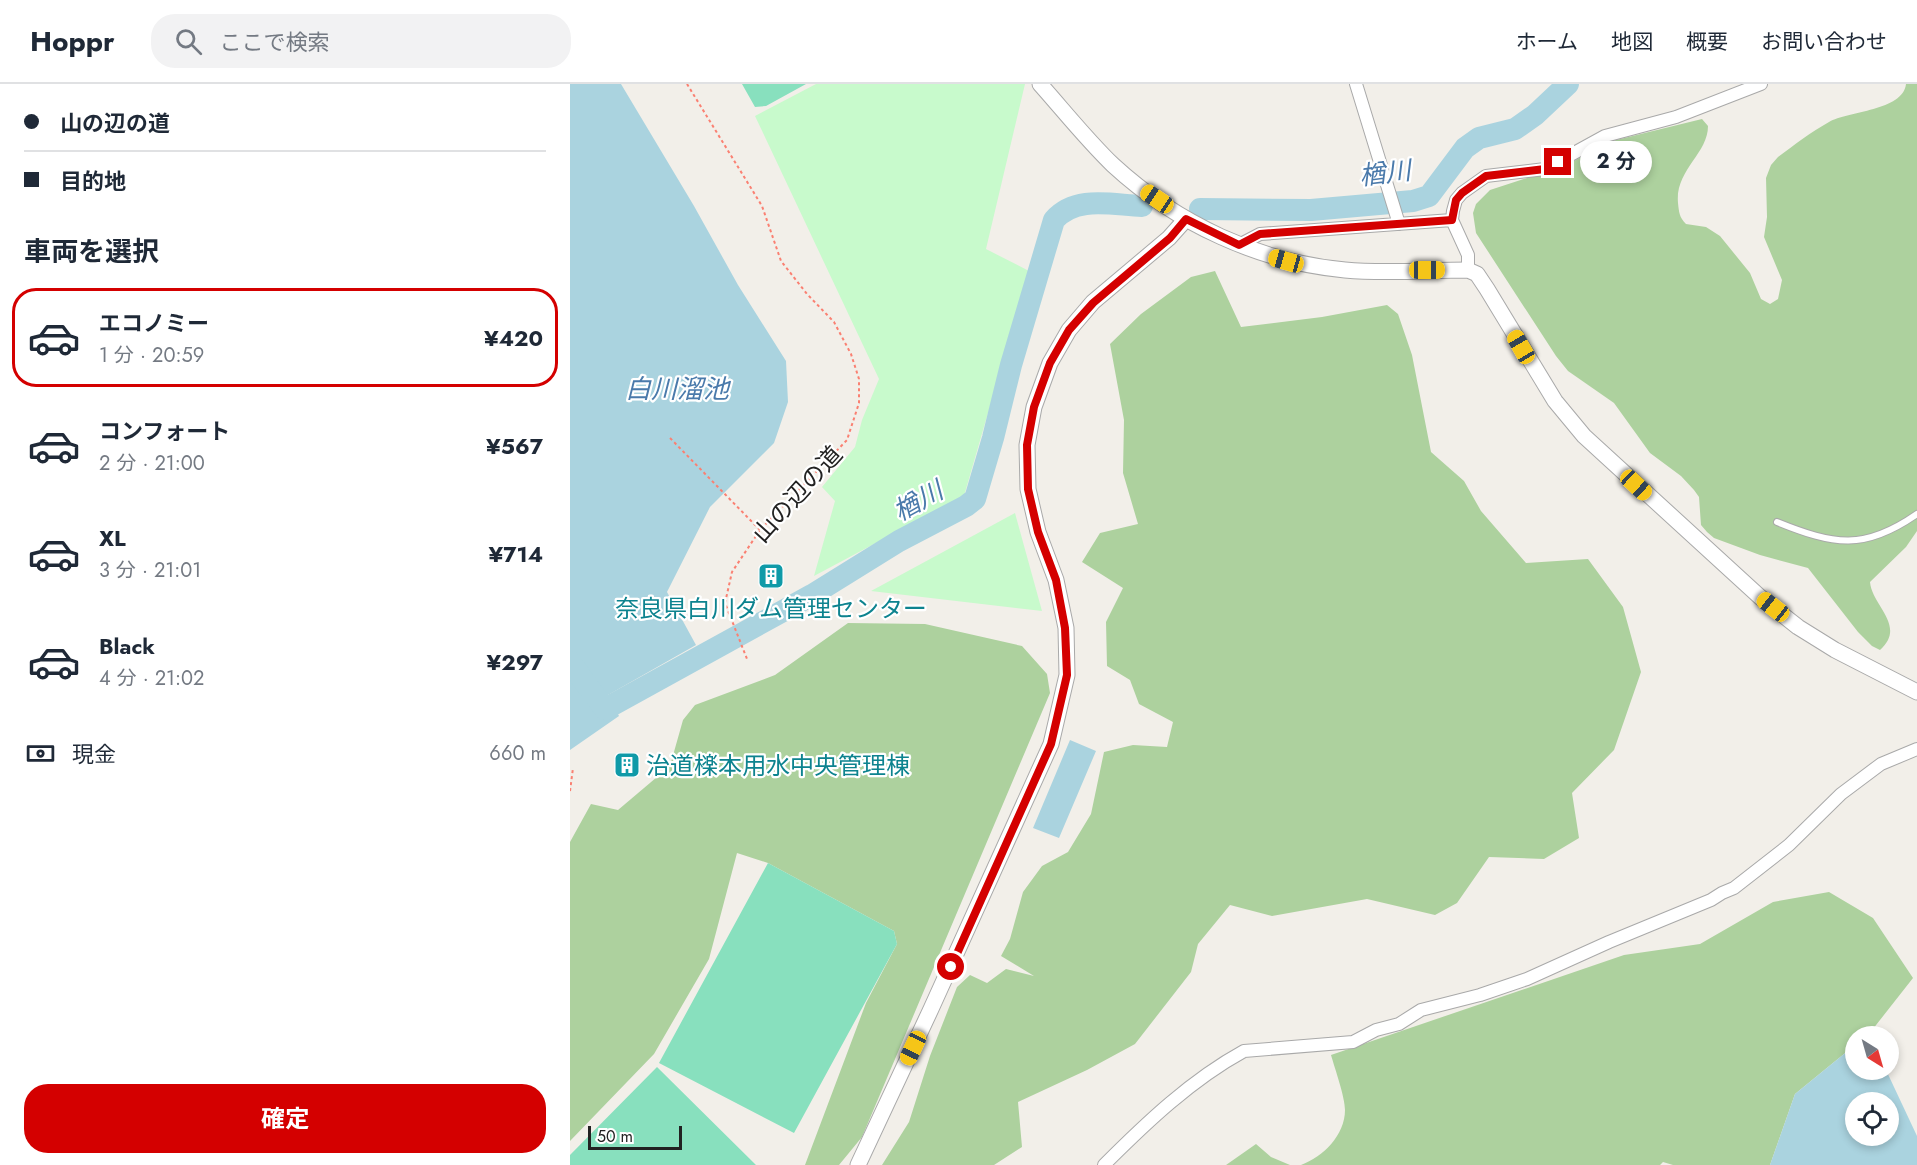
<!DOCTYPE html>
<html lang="ja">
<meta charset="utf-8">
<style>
:root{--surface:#fff;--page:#f2f2f3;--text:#1f2937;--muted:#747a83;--line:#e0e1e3;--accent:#d40000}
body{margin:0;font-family:Jost,"Noto Sans JP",sans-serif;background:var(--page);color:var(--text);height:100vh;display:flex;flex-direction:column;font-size:22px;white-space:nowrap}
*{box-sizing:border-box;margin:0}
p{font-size:20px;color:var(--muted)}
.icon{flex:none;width:33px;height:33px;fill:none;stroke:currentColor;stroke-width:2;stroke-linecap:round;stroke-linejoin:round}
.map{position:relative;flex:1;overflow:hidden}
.panel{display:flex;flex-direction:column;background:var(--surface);width:570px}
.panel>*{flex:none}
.guide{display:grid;align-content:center;height:132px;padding:0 24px;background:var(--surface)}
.needle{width:39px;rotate:143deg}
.tools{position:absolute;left:1275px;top:942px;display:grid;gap:12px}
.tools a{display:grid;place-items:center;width:54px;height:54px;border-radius:50%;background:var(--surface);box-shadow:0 3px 9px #0003;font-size:30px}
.scale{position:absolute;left:18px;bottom:15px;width:94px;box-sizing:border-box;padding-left:6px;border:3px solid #222;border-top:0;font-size:16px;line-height:21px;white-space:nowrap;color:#222;-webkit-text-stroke:4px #fff;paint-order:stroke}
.end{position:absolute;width:27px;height:27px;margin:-14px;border:8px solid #d40000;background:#fff;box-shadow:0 0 0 3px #fff}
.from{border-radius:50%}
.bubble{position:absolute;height:42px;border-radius:21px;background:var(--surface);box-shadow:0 3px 9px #0003;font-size:20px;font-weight:700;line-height:42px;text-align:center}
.car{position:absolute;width:18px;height:36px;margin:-18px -9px;border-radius:8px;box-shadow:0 0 4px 2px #0007;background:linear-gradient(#f5c518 24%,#345 0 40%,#f5c518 0 76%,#345 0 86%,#f5c518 0)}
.guide b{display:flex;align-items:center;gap:21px;height:57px;font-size:22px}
.guide b+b{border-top:2px solid var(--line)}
.guide i{width:15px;height:15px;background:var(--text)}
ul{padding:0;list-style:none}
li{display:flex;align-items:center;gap:18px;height:99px;margin:0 12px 9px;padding:0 12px;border:3px solid transparent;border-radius:24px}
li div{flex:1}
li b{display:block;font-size:22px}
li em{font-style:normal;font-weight:700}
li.active{border-color:var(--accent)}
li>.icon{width:54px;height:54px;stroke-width:1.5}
h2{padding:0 24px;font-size:27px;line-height:72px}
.pay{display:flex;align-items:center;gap:15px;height:66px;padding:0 24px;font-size:22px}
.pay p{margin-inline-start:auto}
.cta{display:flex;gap:12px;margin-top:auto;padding:12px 24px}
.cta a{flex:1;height:69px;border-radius:24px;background:var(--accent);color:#fff;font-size:24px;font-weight:700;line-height:69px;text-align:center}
header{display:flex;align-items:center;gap:36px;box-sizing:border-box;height:84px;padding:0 30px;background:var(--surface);border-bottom:2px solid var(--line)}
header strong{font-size:28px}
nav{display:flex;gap:33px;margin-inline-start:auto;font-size:21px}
.search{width:420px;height:54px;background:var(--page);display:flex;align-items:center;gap:15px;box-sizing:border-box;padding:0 21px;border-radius:24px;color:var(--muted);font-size:22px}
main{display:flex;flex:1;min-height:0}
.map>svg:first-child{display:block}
.forest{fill:#add19e}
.park{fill:#c8facc}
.pitch{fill:#88e0be}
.water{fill:#aad3df;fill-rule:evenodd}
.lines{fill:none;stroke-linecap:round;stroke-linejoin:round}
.river{stroke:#aad3df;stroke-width:22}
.service-casing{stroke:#a9a9a9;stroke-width:8}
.minor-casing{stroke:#a9a9a9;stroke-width:14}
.tertiary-casing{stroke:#a9a9a9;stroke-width:17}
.path{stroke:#fa8072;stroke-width:2;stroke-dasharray:3 3;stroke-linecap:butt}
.service{stroke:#fff;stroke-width:6}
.minor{stroke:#fff;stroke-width:12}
.tertiary{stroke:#fff;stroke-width:15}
.route{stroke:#d40000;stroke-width:8}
.labels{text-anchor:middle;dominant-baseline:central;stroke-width:4.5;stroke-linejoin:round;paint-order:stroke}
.street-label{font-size:24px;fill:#222;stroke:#fff}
.culture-label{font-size:24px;fill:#0d838f;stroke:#fff}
.water-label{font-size:26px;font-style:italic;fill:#4a7aab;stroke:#fff}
</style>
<header>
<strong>Hoppr</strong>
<div class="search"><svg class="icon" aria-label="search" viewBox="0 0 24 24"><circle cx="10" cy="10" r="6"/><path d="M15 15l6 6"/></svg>ここで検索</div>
<nav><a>ホーム</a><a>地図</a><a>概要</a><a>お問い合わせ</a></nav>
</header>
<main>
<section class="panel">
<div class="guide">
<b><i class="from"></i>山の辺の道</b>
<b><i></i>目的地</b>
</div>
<h2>車両を選択</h2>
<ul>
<li class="active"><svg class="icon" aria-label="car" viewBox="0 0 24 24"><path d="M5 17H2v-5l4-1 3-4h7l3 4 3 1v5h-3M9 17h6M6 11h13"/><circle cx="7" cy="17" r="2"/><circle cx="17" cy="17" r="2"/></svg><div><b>エコノミー</b><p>1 分 · 20:59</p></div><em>¥420</em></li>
<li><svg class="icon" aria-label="car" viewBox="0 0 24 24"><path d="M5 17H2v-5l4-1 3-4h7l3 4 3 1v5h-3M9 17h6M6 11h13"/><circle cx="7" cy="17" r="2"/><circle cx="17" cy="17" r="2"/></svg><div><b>コンフォート</b><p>2 分 · 21:00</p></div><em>¥567</em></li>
<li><svg class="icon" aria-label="car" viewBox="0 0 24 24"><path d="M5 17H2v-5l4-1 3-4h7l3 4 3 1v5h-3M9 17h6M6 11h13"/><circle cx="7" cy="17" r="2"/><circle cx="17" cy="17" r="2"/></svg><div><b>XL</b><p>3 分 · 21:01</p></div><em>¥714</em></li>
<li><svg class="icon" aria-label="car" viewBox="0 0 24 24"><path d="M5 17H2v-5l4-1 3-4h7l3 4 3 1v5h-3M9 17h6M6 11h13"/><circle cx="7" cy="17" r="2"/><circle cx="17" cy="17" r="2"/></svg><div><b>Black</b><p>4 分 · 21:02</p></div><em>¥297</em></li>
</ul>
<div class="pay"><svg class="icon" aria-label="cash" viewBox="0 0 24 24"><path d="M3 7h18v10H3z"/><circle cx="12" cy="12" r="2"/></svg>現金<p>660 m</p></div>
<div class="cta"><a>確定</a></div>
</section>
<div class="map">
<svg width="1347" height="1081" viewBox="0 0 1347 1081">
<rect width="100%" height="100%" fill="#f2efe9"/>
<path class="forest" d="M1336,0H1347V447L1336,463L1300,498C1302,522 1337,542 1310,566L1302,562L1288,548L1238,484L1190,471L1144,454L1137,448L1131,441L1129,413L1124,406L1111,392L1080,369L1044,319L998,287L986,272L906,149L903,129L906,120L920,106L997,81L1038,58L1132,35L1138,42C1138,70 1105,86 1108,119C1109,128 1109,133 1116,140L1136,143L1150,152L1180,189L1191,215L1200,220L1208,215L1212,196L1194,153L1197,133L1196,94L1201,81L1208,73C1224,61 1241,48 1259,38C1278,27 1333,27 1336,0Z
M645,187L671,243L752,233L817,221L828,230L842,271L861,368L894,397L911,427L956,479L1018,475L1053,523L1071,588L1044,666L1002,709L1009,754L974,775L919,773L887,819L865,831L797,815L702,832L660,821L628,860L621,888L565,960L517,986L448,1018L452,1063L424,1081H312L339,1038L360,972L387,903L400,891L417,899L436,885L464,892L431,872L440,855L453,808L472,782L498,768L521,730L534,668L563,661L597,663L603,638L569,620L560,596L537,582L536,538L553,504L512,478L530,449L568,440L553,389L554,336L540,260L571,230L621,193Z
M278,539L355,540L452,562L477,590L480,609L292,1053L269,1081H235L296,919L327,860L324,847L198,779L167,769L139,875L84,970L0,1057V758L21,720L48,726L100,682L113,636L125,621L205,591Z
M1259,808L1303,834L1343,894L1299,950L1296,952H1286L1285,961L1225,1010L1200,1081H1103L1093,1078L1090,1081H731C753,1073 775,1051 775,1026C775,1013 765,985 761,971L1054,871L1130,860L1203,818Z
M686,1060L701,1073L720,1081H656Z"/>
<path class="park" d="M246,0H455L416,165L459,187L394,412L244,492L265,417L252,403L285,363L292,336L309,295L185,32Z
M445,429L472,527L301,507Z"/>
<path class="pitch" d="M172,0H236L196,22L185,23Z
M198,779L324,847L327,860L224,1049L89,979Z
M87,983L186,1081H0V1071Z"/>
<path class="water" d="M0,0H51L124,122L168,201L216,277L218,318L204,359L140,423L97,508L126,561L38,611L49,632L0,666Z
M500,656L526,667L489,754L463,744Z
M1285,961L1286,986H1316L1347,1052V1081H1200L1225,1010ZM1286,1018H1318V1052H1286Z"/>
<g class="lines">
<path class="river" d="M630,125L741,126L843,117L859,112L895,64L909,54L945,45L965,31L998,0
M0,578L35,625L242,511L329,457L396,422L405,415L423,354L441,281L484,136C506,111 542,121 572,122"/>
<g class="service-casing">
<path id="service" d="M1207,438C1264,461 1294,467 1347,430"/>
</g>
<g class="minor-casing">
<path id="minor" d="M786,0L829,140
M669,161L690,150L882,136
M898,186V171L882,136L883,127L886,116L892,109L916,92L975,85L1035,52L1106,33L1191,0
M534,1081C576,1039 621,996 674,967L783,958L806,946L829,940L851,926L910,911L957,895L1039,858L1141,816L1152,809L1164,804L1219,761L1271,710L1311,680L1347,665"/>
</g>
<g class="tertiary-casing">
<path id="tertiary" d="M470,0C494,27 517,56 543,81C607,140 689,178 775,186C816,190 857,186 898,186L907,190L917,205L985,317L1014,352L1190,513L1228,543L1265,566L1347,608
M288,1081L361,925L481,660L497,591L496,544L486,496L468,448L458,405L457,361L464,323L480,279L499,246L523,218L599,154L616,135"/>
</g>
<path class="path" d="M117,0L192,122L211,177L237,210L264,238L281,270L289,295V319L277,356L190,446L162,488L155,519L177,575
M100,354L190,446
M0,707L3,684"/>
<use href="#service" class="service"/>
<use href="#minor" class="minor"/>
<use href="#tertiary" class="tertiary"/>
</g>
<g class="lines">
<path class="route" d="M381,883L481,660L497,591L495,544L486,496L468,448L458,405L457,361L464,323L480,279L499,246L523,219L600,154L616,135L669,161L690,150L882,136L886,116L892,109L916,92L975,85L988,78"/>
</g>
<defs>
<g id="building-square" transform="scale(1.35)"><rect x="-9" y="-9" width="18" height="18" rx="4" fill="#0f9aa8" stroke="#fff"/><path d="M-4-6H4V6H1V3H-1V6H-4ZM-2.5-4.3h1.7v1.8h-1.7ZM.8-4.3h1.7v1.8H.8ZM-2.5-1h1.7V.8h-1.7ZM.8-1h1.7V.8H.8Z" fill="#fff"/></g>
</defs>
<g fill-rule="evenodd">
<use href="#building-square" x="201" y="492"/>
<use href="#building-square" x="57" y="681"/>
</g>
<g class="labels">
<g class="street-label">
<text transform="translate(227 410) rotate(-48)">山の辺の道</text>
</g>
<g class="culture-label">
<text x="201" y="524">奈良県白川ダム管理センター</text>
<text x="76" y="681" text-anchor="start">治道檪本用水中央管理棟</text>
</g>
<g class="water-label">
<text transform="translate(815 89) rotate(-7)">楢川</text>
<text x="107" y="305">白川溜池</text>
<text transform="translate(348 417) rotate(-29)">楢川</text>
</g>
</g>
</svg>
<div class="tools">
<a><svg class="needle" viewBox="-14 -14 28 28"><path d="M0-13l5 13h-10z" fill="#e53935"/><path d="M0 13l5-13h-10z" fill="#747a83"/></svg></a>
<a><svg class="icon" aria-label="locate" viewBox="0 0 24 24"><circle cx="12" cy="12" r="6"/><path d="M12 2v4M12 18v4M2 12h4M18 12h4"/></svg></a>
</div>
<div class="scale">50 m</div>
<i class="end from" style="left:381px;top:883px"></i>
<i class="end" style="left:988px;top:78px"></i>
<div class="bubble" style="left:1010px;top:57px;width:72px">2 分</div>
<i class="car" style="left:587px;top:115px;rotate:304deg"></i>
<i class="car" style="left:716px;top:177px;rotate:286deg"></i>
<i class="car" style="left:857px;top:186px;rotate:90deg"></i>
<i class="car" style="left:951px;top:263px;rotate:330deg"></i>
<i class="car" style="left:1066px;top:401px;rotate:133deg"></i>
<i class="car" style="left:1203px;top:523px;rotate:308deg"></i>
<i class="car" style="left:343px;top:964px;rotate:205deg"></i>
</div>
</main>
